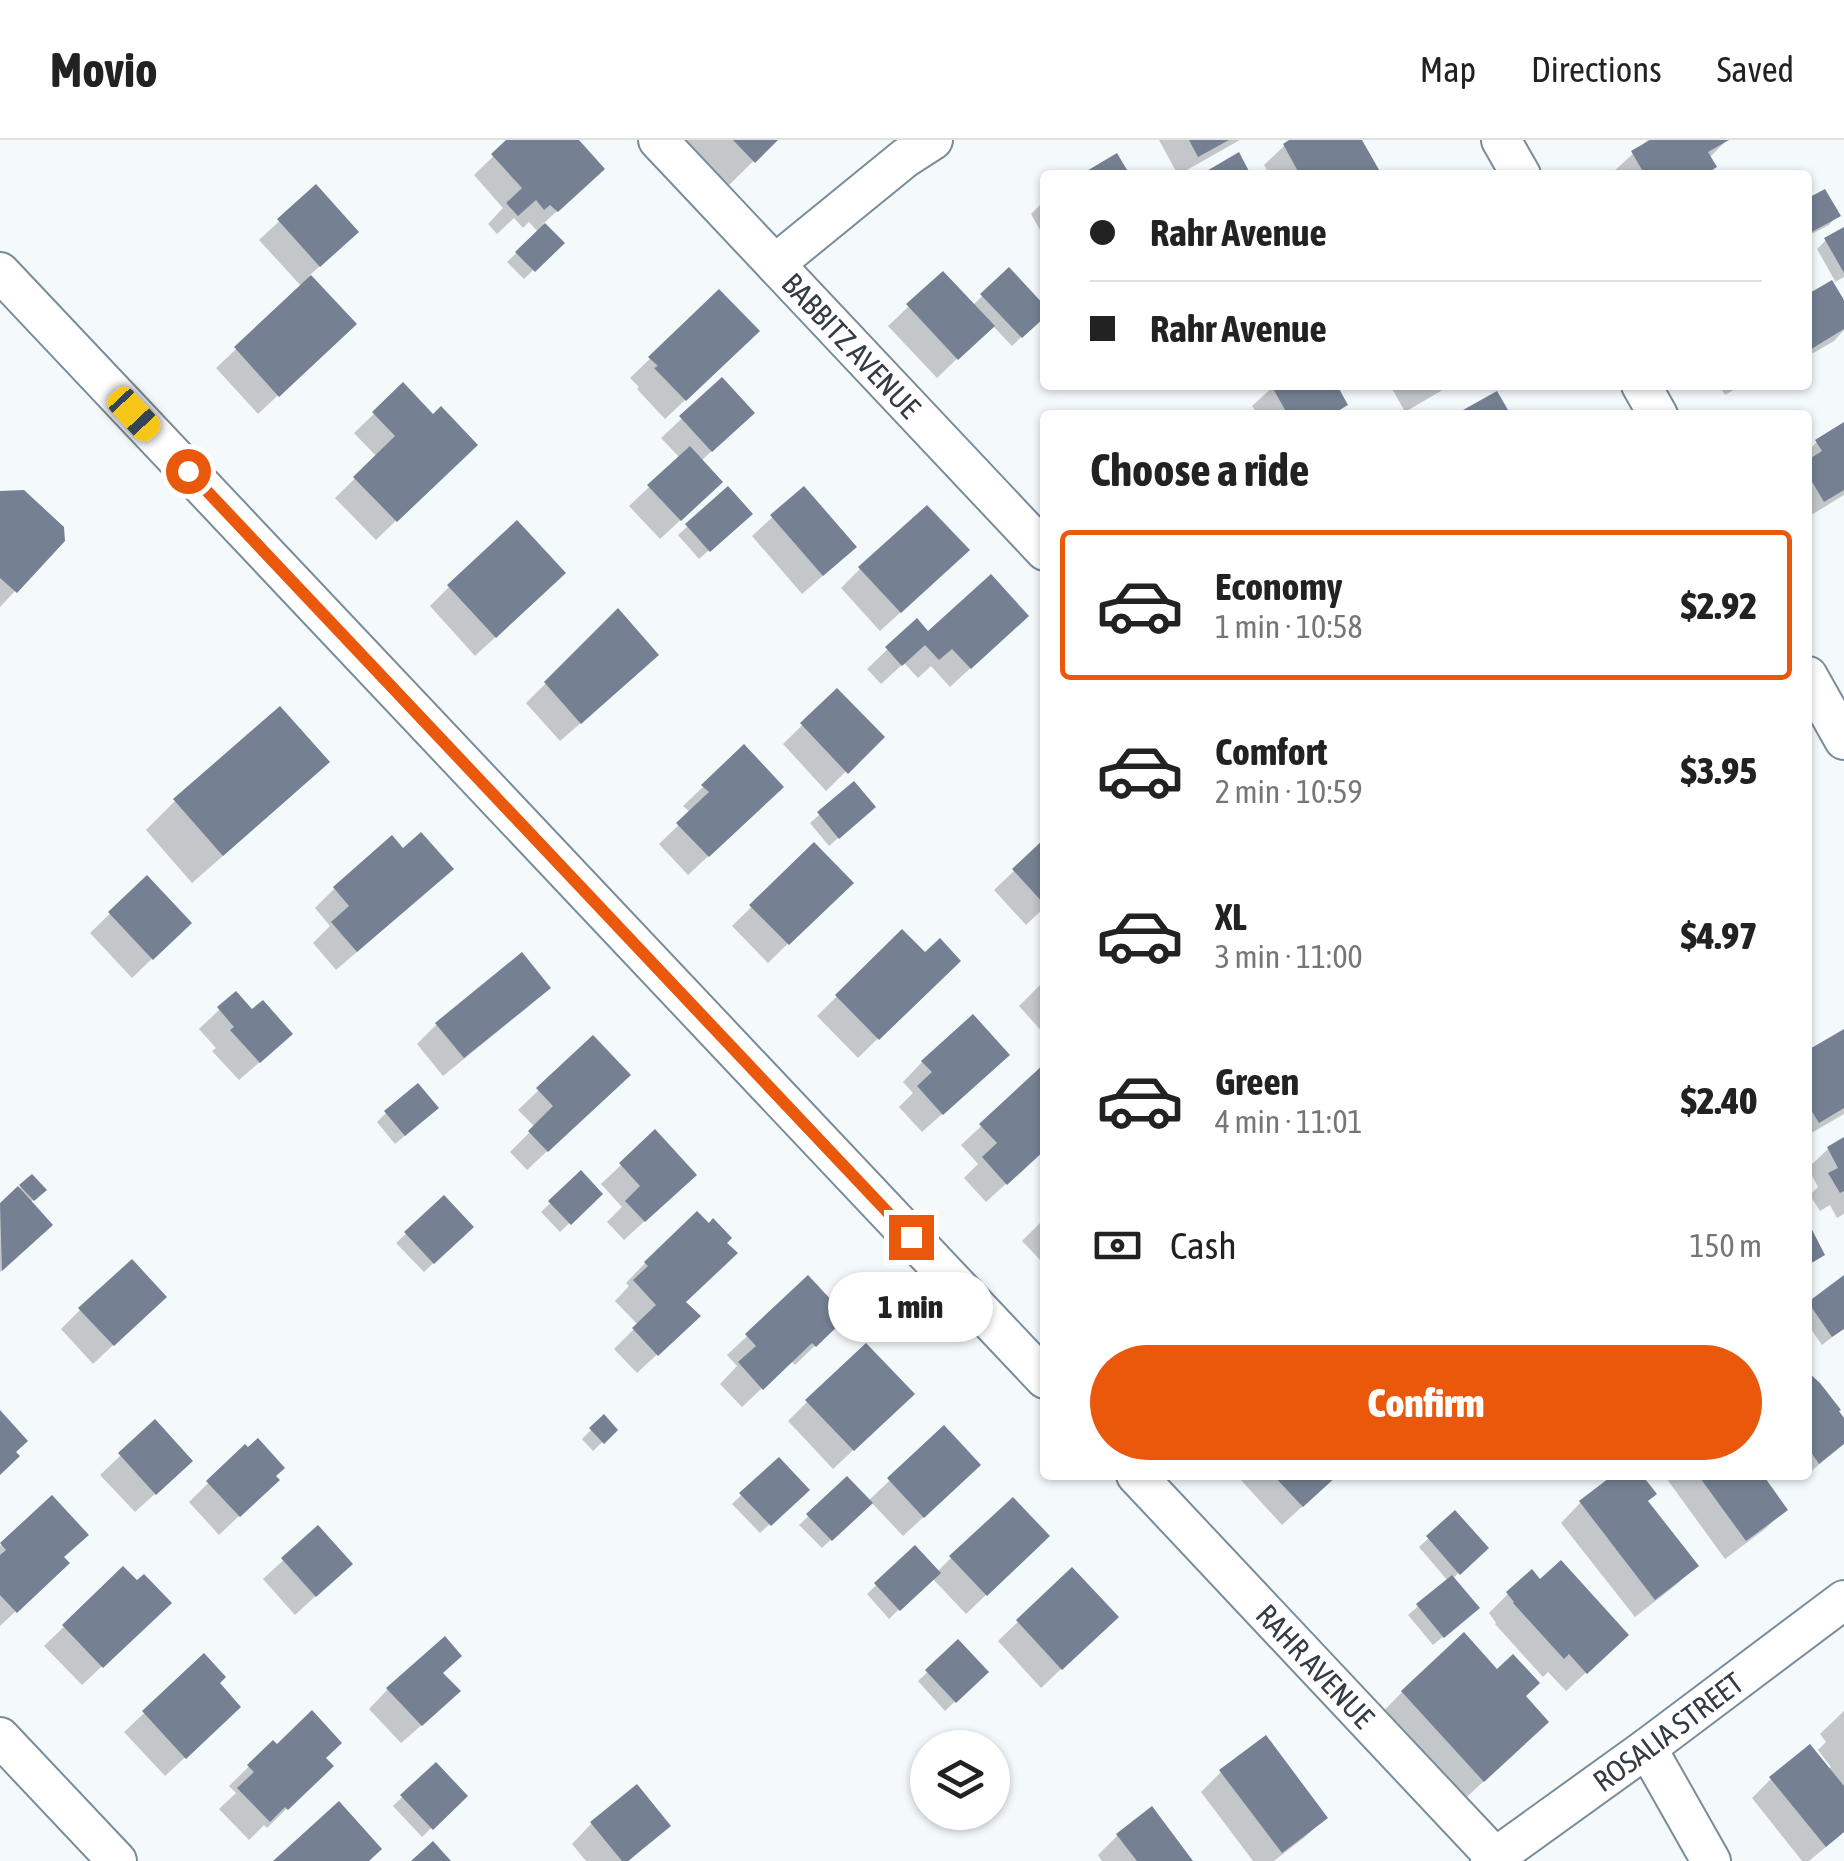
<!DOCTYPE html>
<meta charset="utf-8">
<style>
:root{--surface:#fff;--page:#f6f6f6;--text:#222;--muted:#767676;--line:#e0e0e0;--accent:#ea580c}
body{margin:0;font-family:"Asap Condensed",sans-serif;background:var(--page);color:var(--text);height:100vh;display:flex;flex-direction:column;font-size:38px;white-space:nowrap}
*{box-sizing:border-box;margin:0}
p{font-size:32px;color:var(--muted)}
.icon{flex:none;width:55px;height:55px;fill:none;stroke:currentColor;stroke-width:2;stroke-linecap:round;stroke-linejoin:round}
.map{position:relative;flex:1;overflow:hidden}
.panel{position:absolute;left:1040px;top:270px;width:772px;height:1070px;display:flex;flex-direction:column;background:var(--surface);border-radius:10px;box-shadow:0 2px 8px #0004}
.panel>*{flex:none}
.top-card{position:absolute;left:1040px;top:30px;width:772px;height:220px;border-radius:10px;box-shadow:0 2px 8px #0004;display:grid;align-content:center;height:220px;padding:0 50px;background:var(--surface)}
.tools{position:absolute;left:910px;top:1590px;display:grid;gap:20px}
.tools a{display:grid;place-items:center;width:100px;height:100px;border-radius:50%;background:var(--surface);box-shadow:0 2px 8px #0004;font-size:50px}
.end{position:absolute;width:45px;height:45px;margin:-22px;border:12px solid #ea580c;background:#fff;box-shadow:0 0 0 5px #fff}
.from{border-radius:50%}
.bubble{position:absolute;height:70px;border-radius:35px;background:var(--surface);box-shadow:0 2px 8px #0004;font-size:32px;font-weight:800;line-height:70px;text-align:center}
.car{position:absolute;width:30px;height:60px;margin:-30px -15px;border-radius:12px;box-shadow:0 0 8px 2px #0007;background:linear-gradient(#f5c518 24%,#345 0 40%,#f5c518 0 76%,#345 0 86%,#f5c518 0)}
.top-card b{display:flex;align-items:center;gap:35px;height:95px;font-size:38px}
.top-card b+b{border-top:2px solid var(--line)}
.top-card i{width:25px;height:25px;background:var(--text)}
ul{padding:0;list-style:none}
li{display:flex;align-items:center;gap:30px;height:150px;margin:0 20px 15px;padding:0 30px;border:5px solid transparent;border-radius:10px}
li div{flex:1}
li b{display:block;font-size:38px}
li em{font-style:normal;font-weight:800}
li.active{border-color:var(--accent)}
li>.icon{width:90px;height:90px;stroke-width:1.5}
h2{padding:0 50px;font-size:45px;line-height:120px}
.pay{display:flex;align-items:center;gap:25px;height:110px;padding:0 50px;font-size:38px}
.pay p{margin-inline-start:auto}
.primary-button{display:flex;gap:20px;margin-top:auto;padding:20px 50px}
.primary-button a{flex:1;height:115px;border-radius:60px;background:var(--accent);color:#fff;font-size:40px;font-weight:800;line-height:115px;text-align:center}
header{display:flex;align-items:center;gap:60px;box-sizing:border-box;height:140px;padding:0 50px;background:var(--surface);border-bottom:2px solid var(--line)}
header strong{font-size:48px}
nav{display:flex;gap:55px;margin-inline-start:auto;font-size:35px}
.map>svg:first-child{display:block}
.shadow{fill:#0003}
.building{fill:#758193}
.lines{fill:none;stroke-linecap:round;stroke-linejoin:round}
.street-casing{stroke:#788c99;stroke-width:42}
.street{stroke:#fff;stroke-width:38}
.route{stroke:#ea580c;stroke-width:12}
.labels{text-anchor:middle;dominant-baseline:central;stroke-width:10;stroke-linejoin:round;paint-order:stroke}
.street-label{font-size:30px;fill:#333c42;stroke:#fff}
</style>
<header>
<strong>Movio</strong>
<nav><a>Map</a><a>Directions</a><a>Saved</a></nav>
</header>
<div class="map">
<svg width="1844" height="1721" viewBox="0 0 1844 1721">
<rect width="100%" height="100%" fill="#f4f9fc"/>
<path class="shadow" d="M510,0H575L582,48L543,84L561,103L524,139L507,122L538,92L529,82L523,88L514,78L497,94L488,84L503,68L474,35Z
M677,0H775L724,50Z
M1159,0H1240L1178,35Z
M1294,0H1359L1378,35H1270L1264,25L1284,6Z
M1648,0H1727L1709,18L1714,27L1706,35H1614L1613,32Z
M316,47L336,111L309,136L354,184L258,274L216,228L302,147L259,100Z
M1824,52L1838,75L1829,85L1808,96V61Z
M1045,60V99L1031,74Z
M1844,90V137L1831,144L1844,165V190L1834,201L1808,216V157L1835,141L1817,109L1826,100Z
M1008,131L1045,170V174L1012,206L992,185L937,238L888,186L943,134L972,166Z
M719,152L737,211L665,279L637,249L639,247L630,238Z
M722,241L732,292L701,321L700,362L660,399L629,366L680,318L661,298Z
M1275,245H1334L1345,265L1335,275H1258L1252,266Z
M1390,245H1451L1405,272Z
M1719,245H1742L1725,255Z
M403,246L433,277L474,305L376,400L335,358L377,317L354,293Z
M1844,286V355L1808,377V311L1817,302Z
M803,349L834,426L802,454L752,396Z
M728,350L740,383L699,419L678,395Z
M0,353L15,451L0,467Z
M860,429L947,430L880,491L841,448Z
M449,447L543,453L475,516L430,466Z
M618,472L636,535L560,601L526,563Z
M916,482L928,495H1006L950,547L931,526L918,538L904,523L881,544L867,529Z
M837,551L881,597L826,651L783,604Z
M744,608L761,667L688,735L659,704L691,673L683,666Z
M326,622L297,651L192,743L146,690L175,661Z
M853,645L863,676L829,706L810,683Z
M1045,701V767L1026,785L994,750Z
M814,706L850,743L768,823L732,786Z
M147,738L189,783L132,838L90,793Z
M335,748H431L336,830L313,803L330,786L315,768Z
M902,792L925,816L957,820L858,918L817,876Z
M1045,840V895L1019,866Z
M547,847L528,867L443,936L417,904L437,884Z
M236,854L270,913L239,940L212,911L216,908L199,889Z
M1844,892V974L1808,995V913Z
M593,898L608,954L527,1030L510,1012L535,987L518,970Z
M922,922L987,934L922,992L899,967L913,953L903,942Z
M1045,927V1008L986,1062L964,1038L978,1024L961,1005Z
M386,973L427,977L395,1004L377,982Z
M655,993L674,1054L624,1100L607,1082L622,1067L601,1044Z
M1844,1000V1074L1837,1078L1830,1065L1820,1071L1810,1055L1818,1047L1808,1028L1828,1009Z
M581,1033L600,1054L560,1092L541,1072Z
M32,1037L43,1050L30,1063V1105L0,1132V1066Z
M444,1058L471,1087L424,1132L396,1103Z
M1045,1078V1125L1022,1101Z
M708,1086L684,1162L678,1195L637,1233L614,1209L638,1185L615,1161L629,1146L626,1143L645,1123Z
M1844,1138V1188L1822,1205L1808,1185V1165Z
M808,1139L824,1197L795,1225L791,1221L742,1267L720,1244L737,1226L727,1215Z
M80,1170L144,1176L93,1224L61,1189Z
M1808,1234L1818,1244L1844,1280V1303L1808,1334Z
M807,1262L892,1274L833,1329L788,1281Z
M603,1278L615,1290L593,1311L582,1299Z
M155,1283L170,1340L135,1372L100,1335Z
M944,1289L958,1345L903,1396L871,1362L822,1408L799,1385L847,1340L867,1362Z
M245,1307L257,1359L219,1395L189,1362Z
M778,1320L806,1350L760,1393L732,1364Z
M1245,1335H1337L1282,1385L1240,1339Z
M1617,1335H1639L1646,1361L1696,1426L1676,1445L1635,1477L1561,1383L1580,1363Z
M1664,1335H1760L1785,1370L1765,1389L1725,1419Z
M52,1358L62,1418L47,1442L0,1486V1406Z
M1455,1374L1486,1408L1452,1439L1467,1477L1433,1505L1408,1475L1448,1441L1419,1407Z
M318,1388L330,1443L295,1475L263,1439Z
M915,1408L937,1432L951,1418L1027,1416L966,1474L932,1438L889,1479L867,1454Z
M123,1430L149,1482L82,1545L44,1506Z
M1072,1430L1096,1496L1041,1548L998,1501Z
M1508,1454L1606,1514L1566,1551L1548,1532L1543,1537L1495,1484L1496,1483L1489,1473Z
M958,1503L986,1532L945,1571L918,1541Z
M204,1517L217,1543L218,1587L165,1636L124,1592Z
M441,1534L438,1571L401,1603L369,1569L388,1549Z
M1402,1552L1523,1556L1516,1611L1454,1669L1373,1582Z
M1844,1571V1692L1809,1721H1802L1752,1658L1771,1639L1828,1630L1831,1627L1818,1610L1826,1602L1820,1594Z
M273,1603L323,1618L330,1626L267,1688L264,1685L249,1700L219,1669L236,1653L229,1646Z
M436,1625L464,1656L422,1697L393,1666Z
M1221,1632L1325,1678L1305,1697L1274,1721H1253L1201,1652Z
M636,1648L668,1685L629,1721H586L572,1704L591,1684Z
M1118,1695L1189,1721H1102L1098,1715Z"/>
<path class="building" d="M506,0H579L605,29L558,72L550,65L544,70L536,60L518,76L506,63L522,48L491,14Z
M733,0H778L755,23Z
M1189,0H1229L1198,17Z
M1289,0H1362L1382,35H1300L1283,4Z
M1650,0H1729L1708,12L1717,27L1704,35H1645L1631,11Z
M1239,12L1251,35H1200Z
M1117,13L1130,35H1080Z
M316,44L359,92L320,127L277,79Z
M1825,49L1841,76L1808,94V58Z
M545,83L565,103L535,132L515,112Z
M1844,87V133L1824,98Z
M1009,127L1045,166V177L1022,198L980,154Z
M943,131L995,186L958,220L906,164Z
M311,135L357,184L279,257L234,207Z
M1832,140L1844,160V189L1808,211V154Z
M719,149L760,191L686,261L654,228L658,226L648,217Z
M722,237L755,273L712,312L679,276Z
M403,242L433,274L441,266L478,305L397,382L353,337L395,296L372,272Z
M1271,245H1337L1348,265L1331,275H1288Z
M1497,251L1511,275H1466L1463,270Z
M1844,282V350L1824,362L1808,335V320L1822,311L1815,300Z
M690,306L723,342L681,381L647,345Z
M728,346L753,374L710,412L685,384Z
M804,346L857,407L823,436L770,375Z
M24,350L64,387L65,401L17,453L0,438V351Z
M927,365L970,410L901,473L858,427Z
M517,380L566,433L496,498L447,445Z
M991,434L1029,476L971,529L952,509L939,520L925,505L902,526L885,507L917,478L928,491Z
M618,468L659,515L581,584L544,542Z
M837,548L885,597L848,634L800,583Z
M280,566L330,622L223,716L173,659Z
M744,604L784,647L709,717L676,683L709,652L701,645Z
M854,641L876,667L839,699L817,672Z
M421,692L454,729L357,812L331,782L349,766L333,747L392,695L403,708Z
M1045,698V765L1012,729Z
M814,702L854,743L789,805L749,765Z
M147,735L192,783L153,820L108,772Z
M902,789L925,812L940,798L961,821L879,900L835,855Z
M522,812L551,848L464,918L435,883Z
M236,851L252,869L263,860L293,894L260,923L230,890L234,887L217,867Z
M973,874L1010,915L943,975L917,946L932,932L921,921Z
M1844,889V968L1819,983L1808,965V910Z
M593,895L631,935L548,1012L528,991L553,966L536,948Z
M1045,923V1010L1007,1045L982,1017L997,1003L979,984Z
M418,943L439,968L405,996L384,971Z
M655,989L697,1035L645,1082L625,1061L640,1046L619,1023Z
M1844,997V1051L1840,1053L1828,1033L1838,1028L1827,1007Z
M581,1030L603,1054L571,1085L548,1061Z
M32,1034L47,1050L34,1061L19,1045Z
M18,1046L53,1085L2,1131L0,1063Z
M444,1055L474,1087L434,1124L404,1092Z
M697,1071L709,1083L713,1078L732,1098L727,1103L738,1113L686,1162L701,1176L658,1216L632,1188L656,1165L633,1140L648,1126L644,1122Z
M1808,1082L1825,1115L1808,1125Z
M132,1119L167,1157L114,1206L78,1168Z
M808,1135L847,1177L816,1207L812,1203L763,1250L738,1222L756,1206L745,1194Z
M1844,1135V1189L1832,1197L1808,1162Z
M866,1203L915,1254L854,1311L805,1260Z
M1808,1232L1820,1243L1841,1270L1839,1271L1844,1278V1304L1819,1324L1808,1308Z
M0,1270L28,1301L16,1312L20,1316L0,1335Z
M604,1274L618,1290L604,1304L589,1288Z
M155,1279L193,1321L156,1355L118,1313Z
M944,1285L981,1325L924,1378L887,1338Z
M258,1298L285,1328L276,1336L280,1340L240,1377L206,1341L245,1304L248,1307Z
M779,1317L810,1350L771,1386L739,1353Z
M1273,1335H1338L1303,1367Z
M1613,1335H1642L1657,1354L1648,1361L1699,1426L1655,1460L1579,1361Z
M1698,1335H1763L1788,1370L1746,1401Z
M847,1336L873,1363L832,1401L806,1374Z
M52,1355L89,1395L64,1417L70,1423L17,1473L0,1455V1415L6,1410L0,1403Z
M1013,1357L1050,1396L987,1456L949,1416Z
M1455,1370L1489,1408L1460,1435L1426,1396Z
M318,1385L353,1424L316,1457L281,1418Z
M915,1405L941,1433L900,1471L874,1443Z
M1561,1420L1629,1495L1587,1534L1569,1514L1564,1519L1513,1463L1514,1462L1506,1452L1532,1429L1540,1439Z
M123,1426L137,1440L144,1434L172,1463L103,1528L62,1485Z
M1072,1427L1119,1477L1062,1530L1016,1480Z
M1452,1435L1480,1468L1444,1498L1416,1464Z
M1464,1492L1497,1529L1513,1514L1540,1543L1526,1556L1549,1582L1484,1642L1401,1551Z
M445,1496L462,1516L443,1533L461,1551L422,1586L386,1548Z
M958,1499L989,1532L956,1563L925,1530Z
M204,1513L226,1537L220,1543L241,1567L186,1619L142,1571Z
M312,1570L342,1603L326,1618L334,1626L288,1670L285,1667L270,1682L237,1648L254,1632L247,1625L273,1600L277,1604Z
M1266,1595L1328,1678L1282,1713L1219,1630Z
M1810,1604L1844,1646V1692L1826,1707L1769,1637Z
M436,1622L468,1656L433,1690L400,1655Z
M637,1644L671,1686L628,1721H622L590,1682Z
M339,1661L382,1709L369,1721H273Z
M1152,1666L1193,1721H1137L1116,1694Z
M433,1701L451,1721H411Z"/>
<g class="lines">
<g class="street-casing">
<g id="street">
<path id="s1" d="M658,0L1045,411"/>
<path d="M1501,0L1521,35"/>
<path d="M775,124L905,18L933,0"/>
<path d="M0,132L1045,1239"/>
<path d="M1641,245L1658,275"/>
<path d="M1808,536L1844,600"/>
<path id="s2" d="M1136,1335L1495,1717"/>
<path d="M0,1597L117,1721"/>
<path d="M1647,1608L1711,1721"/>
<path id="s3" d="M1490,1721L1647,1608L1844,1460"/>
</g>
</g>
<use href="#street" class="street"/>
</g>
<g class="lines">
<path class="route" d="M188,331L911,1097"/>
</g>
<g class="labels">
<g class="street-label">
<text stroke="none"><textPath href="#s1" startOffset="282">BABBITZ AVENUE</textPath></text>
<text stroke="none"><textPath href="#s2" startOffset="262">RAHR AVENUE</textPath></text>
<text stroke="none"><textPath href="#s3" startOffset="220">ROSALIA STREET</textPath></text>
</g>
</g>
</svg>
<div class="tools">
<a><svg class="icon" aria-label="layers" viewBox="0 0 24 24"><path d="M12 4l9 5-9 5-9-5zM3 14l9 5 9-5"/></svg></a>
</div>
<i class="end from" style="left:188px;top:331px"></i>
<i class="end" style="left:911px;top:1097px"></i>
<div class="bubble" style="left:828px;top:1132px;width:165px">1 min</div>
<i class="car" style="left:134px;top:274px;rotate:137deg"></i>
<div class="top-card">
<b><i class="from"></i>Rahr Avenue</b>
<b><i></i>Rahr Avenue</b>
</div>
<section class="panel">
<h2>Choose a ride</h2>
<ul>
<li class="active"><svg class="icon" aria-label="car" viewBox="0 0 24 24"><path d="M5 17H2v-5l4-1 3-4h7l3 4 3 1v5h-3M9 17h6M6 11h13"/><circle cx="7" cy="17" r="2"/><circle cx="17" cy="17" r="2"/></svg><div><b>Economy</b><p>1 min · 10:58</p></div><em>$2.92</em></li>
<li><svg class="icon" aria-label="car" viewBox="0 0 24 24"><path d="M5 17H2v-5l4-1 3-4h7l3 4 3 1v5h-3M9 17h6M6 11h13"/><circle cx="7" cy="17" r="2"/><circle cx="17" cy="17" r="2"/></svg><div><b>Comfort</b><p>2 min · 10:59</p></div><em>$3.95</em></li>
<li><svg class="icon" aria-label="car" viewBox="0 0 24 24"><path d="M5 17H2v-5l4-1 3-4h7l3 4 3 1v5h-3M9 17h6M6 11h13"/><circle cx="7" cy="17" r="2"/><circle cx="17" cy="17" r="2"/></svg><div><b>XL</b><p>3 min · 11:00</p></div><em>$4.97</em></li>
<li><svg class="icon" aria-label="car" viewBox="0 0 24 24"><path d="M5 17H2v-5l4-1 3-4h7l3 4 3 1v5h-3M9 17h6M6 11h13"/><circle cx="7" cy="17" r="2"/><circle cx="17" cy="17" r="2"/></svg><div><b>Green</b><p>4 min · 11:01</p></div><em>$2.40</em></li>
</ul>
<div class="pay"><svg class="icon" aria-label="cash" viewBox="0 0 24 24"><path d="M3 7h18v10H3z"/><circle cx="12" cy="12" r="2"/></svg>Cash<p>150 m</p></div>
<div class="primary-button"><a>Confirm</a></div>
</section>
</div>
